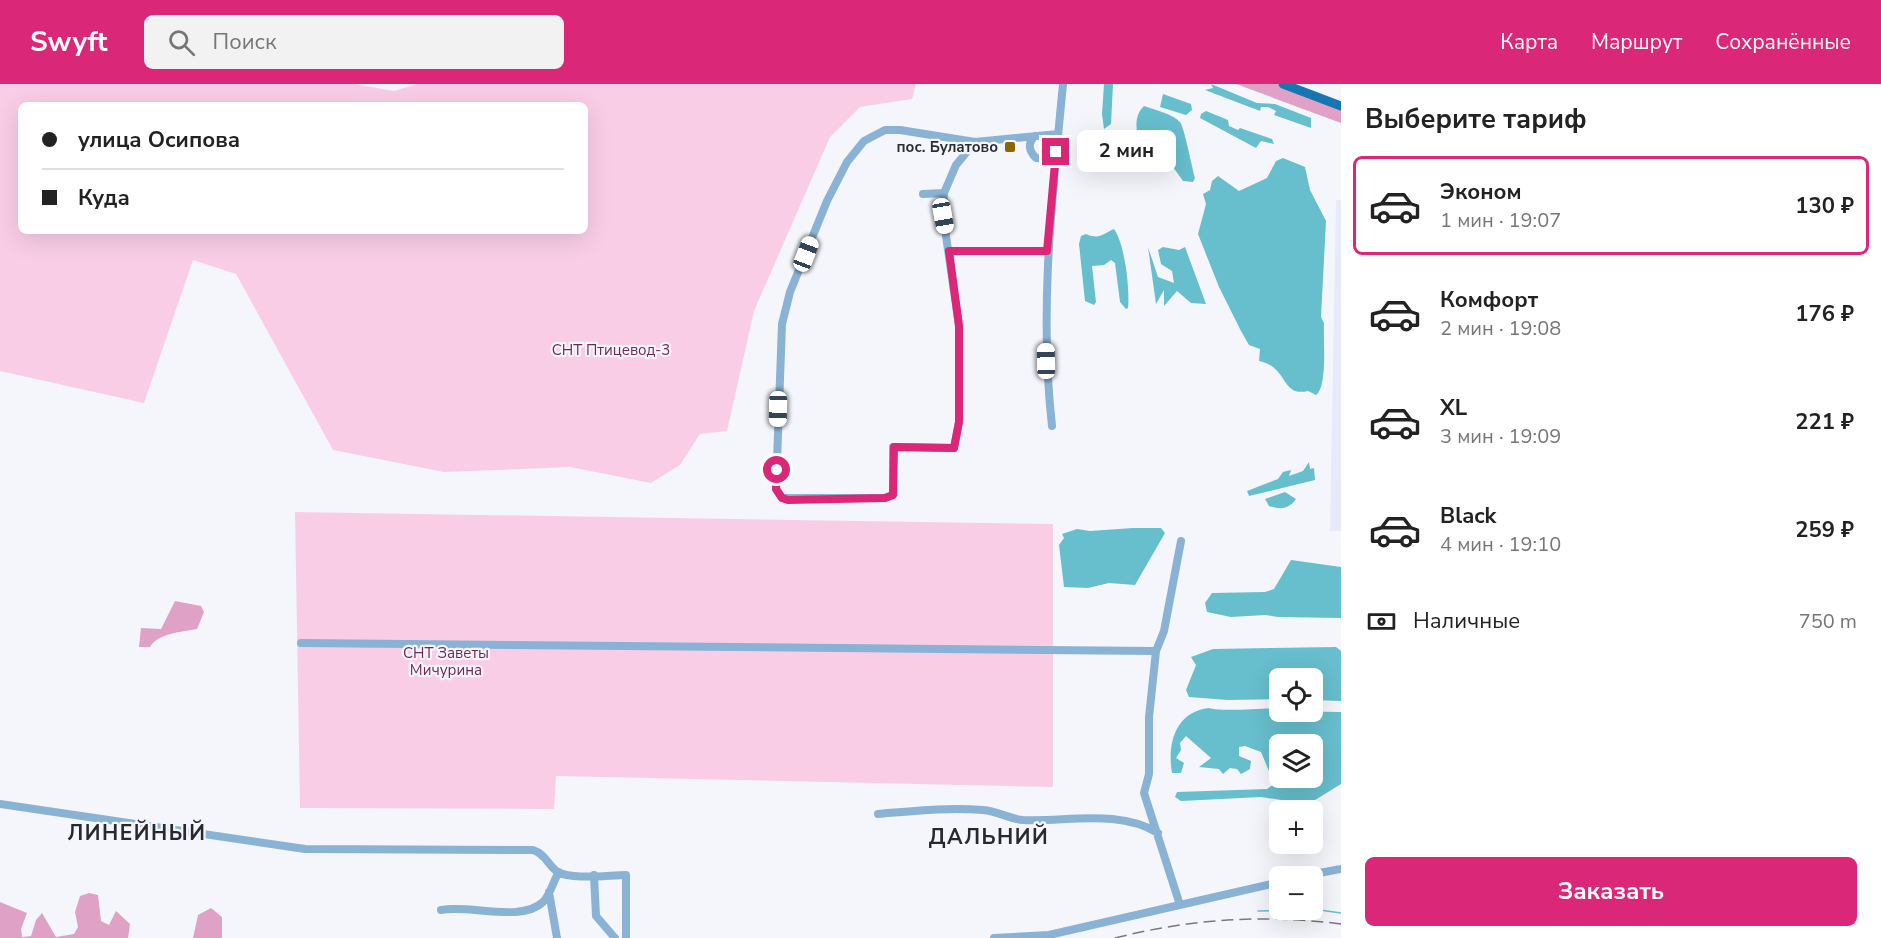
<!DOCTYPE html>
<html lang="ru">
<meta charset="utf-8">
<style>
:root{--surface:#fff;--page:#f2f2f2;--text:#222;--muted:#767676;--line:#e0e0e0;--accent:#db2777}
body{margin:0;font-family:"Nunito Sans",sans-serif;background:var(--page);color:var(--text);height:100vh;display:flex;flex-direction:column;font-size:22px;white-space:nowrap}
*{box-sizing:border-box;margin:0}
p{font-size:20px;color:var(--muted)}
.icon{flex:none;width:33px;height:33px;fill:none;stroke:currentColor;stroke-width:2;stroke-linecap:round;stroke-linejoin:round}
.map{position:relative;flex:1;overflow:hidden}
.details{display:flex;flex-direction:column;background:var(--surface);width:540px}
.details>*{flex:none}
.banner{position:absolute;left:18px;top:18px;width:570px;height:132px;border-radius:9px;box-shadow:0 6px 24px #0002;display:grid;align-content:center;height:132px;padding:0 24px;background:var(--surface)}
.tools{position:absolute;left:1269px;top:584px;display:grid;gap:12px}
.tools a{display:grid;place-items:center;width:54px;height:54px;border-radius:9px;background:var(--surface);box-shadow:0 6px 24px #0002;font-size:30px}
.end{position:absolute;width:27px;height:27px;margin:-14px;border:8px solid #db2777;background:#fff;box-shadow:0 0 0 3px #fff}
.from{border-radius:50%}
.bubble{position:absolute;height:42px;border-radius:9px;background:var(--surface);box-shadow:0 6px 24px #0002;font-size:20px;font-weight:700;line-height:42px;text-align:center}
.car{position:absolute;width:18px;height:36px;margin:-18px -9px;border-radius:8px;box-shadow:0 0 4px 2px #0007;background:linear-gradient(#fff 24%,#345 0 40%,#fff 0 76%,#345 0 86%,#fff 0)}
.banner b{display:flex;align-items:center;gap:21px;height:57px;font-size:22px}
.banner b+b{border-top:2px solid var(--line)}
.banner i{width:15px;height:15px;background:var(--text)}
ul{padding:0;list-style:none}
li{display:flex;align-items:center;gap:18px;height:99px;margin:0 12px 9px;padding:0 12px;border:3px solid transparent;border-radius:9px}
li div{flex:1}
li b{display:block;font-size:22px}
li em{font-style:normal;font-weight:700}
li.active{border-color:var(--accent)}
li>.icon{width:54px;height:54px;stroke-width:1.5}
h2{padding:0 24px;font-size:27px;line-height:72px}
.pay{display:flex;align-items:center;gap:15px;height:66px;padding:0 24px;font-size:22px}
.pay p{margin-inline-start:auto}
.primary-button{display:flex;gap:12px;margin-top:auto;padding:12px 24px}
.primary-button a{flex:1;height:69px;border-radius:9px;background:var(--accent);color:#fff;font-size:24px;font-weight:700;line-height:69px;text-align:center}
header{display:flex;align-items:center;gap:36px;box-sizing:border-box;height:84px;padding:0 30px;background:var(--accent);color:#fff}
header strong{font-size:28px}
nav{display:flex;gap:33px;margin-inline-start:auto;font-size:21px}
.search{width:420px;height:54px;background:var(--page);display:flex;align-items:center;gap:15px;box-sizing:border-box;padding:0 21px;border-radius:9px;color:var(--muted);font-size:22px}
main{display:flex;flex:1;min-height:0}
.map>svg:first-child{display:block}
.built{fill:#e7eaf8}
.green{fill:#facde7;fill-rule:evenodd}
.forest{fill:#dfa1c5}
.water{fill:#67becd}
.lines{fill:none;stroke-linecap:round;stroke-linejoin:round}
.stream{stroke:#67becd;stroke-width:1.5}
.minor{stroke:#89b2d4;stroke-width:8}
.major{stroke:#1676b2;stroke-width:9}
.rail{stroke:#78797d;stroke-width:1.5;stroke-dasharray:12 6;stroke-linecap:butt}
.route{stroke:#db2777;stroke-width:8}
.poi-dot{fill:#8a6604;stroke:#f5f6fc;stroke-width:2}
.labels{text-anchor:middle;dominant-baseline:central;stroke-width:4.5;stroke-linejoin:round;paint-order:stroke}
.poi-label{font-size:15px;font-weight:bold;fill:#2c2d2f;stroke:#f5f6fc;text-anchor:end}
.park-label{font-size:15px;fill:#712958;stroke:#f5f6fc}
.district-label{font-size:21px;font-weight:bold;letter-spacing:1.5px;fill:#28292e;stroke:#f5f6fc}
</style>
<header>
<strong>Swyft</strong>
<div class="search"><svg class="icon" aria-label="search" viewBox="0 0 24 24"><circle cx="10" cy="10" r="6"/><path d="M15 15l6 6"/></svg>Поиск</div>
<nav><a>Карта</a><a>Маршрут</a><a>Сохранённые</a></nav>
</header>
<main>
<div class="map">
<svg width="1341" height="854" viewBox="0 0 1341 854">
<rect width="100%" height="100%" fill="#f5f6fc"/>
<path class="built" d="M1336,116H1341V447H1330Z"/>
<path class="green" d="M0,0H355L394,7L417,0H916L912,15L860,23L830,53L754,227L727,347L700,350L680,381L651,399L570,383L444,388L333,366L236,190L193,176L144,319L0,287ZM21,21H585V147H21Z
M295,428L1053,440V703L556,692L554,725L300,724Z"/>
<path class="forest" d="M1236,0H1277L1341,25V39Z
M175,517L201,522L204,528L197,545C182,548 158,549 150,563H139L141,544L161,545Z
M89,809L98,811L101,837L109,841L116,827L130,840L128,854H0V818L27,829L21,845L22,853L31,852L36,836L42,829L56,853L74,850L78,843L75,828L80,812Z
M211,824L222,833V854H193L198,831Z"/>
<path class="water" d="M1104,0H1113L1111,40L1104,45L1102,30Z
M1211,0L1257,19L1275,20L1311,34V44L1274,31L1276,27L1268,23H1261L1260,27L1205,6L1213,4Z
M1163,10L1191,20L1192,26L1186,31L1160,23Z
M1144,22C1155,26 1173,30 1180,38C1184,42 1192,84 1195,94L1193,98L1183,97L1173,83L1170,87L1167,86L1166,60L1139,55C1135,44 1135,30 1144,22Z
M1206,27L1228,36L1229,42L1238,46L1240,44L1272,55L1274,60L1261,57L1256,64L1200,34L1201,30Z
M1283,74L1305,83L1310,106L1326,137L1321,233L1324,239C1323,255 1328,302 1316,311L1308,307C1286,312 1287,294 1273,283C1270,280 1263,278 1259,277L1260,265L1249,261L1241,247L1219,203L1198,150L1206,120L1203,110L1210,106L1212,97L1218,92L1239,107L1267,94L1276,77Z
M1114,145C1125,160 1130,206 1128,224L1126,225L1120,218L1115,179L1111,176L1104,181L1092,182L1096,218L1094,221L1085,217L1079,160L1081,152L1086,150C1100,156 1102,150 1114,145Z
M1148,163L1158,193L1174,199L1172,187L1161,180L1158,166L1163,163L1179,166L1185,163L1206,220L1191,219L1177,207L1164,222V206L1156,220Z
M1309,378L1310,385L1314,384L1315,396L1249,412L1247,407L1278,395L1283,388L1291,386L1289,392L1303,387Z
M1285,408L1296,415C1289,425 1280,426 1269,422L1265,415Z
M1133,444H1161L1165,449L1135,501L1109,499L1088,504L1064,503L1059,461L1064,454L1062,450L1077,445L1090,447Z
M1291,476L1341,483V534L1278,533L1265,531L1231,533L1207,528L1205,519L1212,509L1265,508L1274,505Z
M1336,563L1341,567V617L1313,616L1312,594H1280L1279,615L1228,616L1189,613L1186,606L1196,581L1191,573L1213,565Z
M1209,624C1222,628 1262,624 1279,624L1280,627L1341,628V700L1299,726H1290L1288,717L1261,713L1181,717L1175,713L1177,708L1267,705L1284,693H1312V660H1280L1279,687H1269L1261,668L1245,662L1239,663V672L1251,677L1250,685L1241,690L1237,685L1230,684L1223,690L1219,685L1199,683L1211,674L1186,652L1180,659L1181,666L1176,674L1184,679L1181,689H1172C1167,660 1175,628 1209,624Z"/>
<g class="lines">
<path class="stream" d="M1258,827L1320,826L1341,829"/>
<path class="minor" d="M1035,52C1027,59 1029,67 1036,74L1050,75L1056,68
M975,58L956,81L944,109L943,131L959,242V338L954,364L893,363V411L885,414H782L776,405L782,240L790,208L827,117L847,78L864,57L885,46H900L975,58L1058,50
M923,110L944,109
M949,167H1047
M1052,342C1039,227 1052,115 1063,0
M301,559L1156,567
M0,720L305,765L533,766C546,770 548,782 558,788C572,796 609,791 626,791V854
M878,730C913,727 948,723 983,726C997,727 1010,735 1023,736C1067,738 1119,725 1158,749
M594,791L596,832L615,854
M1303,792L1341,785
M549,808L557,854
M1180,821L1144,709L1149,690V633L1156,567L1164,547L1181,457
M441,826C469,820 521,839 543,818C551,810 553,797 559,788
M994,854L1049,851L1280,798"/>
<path class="major" d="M1283,0L1341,22"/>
<path class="rail" d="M1115,854C1190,835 1264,830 1341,840"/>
</g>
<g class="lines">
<path class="route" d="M777,386L776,405L782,414L788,416L885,414L893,411L894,363L954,364L959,338V242L949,167H1047L1056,68"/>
</g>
<rect class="poi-dot" x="1004" y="57" width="12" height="12" rx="3"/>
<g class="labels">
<g class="poi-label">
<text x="998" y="63">пос. Булатово</text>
</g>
<g class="park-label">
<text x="611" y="266">СНТ Птицевод-3</text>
<text x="446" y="569">СНТ Заветы<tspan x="446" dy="17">Мичурина</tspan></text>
</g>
<g class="district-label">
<text x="137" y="749">ЛИНЕЙНЫЙ</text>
<text x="989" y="753">ДАЛЬНИЙ</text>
</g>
</g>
</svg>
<div class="tools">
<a><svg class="icon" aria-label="locate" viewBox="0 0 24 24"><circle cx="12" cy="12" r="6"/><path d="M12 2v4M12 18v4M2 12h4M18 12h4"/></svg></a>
<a><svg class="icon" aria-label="layers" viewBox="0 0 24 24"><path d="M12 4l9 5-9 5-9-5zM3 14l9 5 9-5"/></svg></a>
<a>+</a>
<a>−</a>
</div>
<i class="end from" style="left:777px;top:386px"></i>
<i class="end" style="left:1056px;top:68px"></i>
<div class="bubble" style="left:1077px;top:46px;width:99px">2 мин</div>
<i class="car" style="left:943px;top:132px;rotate:170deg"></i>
<i class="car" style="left:806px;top:170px;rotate:21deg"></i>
<i class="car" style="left:1046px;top:277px;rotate:359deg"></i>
<i class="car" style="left:778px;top:325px;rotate:181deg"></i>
<div class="banner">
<b><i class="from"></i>улица Осипова</b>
<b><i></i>Куда</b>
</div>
</div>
<section class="details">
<h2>Выберите тариф</h2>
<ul>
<li class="active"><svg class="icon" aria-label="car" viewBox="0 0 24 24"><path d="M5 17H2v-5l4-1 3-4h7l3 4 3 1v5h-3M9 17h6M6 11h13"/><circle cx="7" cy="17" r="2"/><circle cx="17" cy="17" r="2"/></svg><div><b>Эконом</b><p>1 мин · 19:07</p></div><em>130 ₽</em></li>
<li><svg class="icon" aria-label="car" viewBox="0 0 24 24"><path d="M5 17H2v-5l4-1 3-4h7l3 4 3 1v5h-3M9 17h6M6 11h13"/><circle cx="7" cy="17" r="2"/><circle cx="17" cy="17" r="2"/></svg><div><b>Комфорт</b><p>2 мин · 19:08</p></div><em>176 ₽</em></li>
<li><svg class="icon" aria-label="car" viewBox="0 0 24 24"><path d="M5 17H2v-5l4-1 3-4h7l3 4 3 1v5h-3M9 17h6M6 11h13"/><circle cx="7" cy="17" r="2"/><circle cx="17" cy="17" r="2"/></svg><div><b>XL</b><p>3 мин · 19:09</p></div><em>221 ₽</em></li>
<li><svg class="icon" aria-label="car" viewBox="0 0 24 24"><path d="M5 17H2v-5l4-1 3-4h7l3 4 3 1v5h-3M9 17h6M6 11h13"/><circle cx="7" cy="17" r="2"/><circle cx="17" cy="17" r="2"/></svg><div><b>Black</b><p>4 мин · 19:10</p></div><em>259 ₽</em></li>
</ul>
<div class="pay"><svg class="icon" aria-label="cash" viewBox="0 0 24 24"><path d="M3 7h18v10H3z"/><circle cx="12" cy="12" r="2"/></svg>Наличные<p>750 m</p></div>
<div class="primary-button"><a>Заказать</a></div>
</section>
</main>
